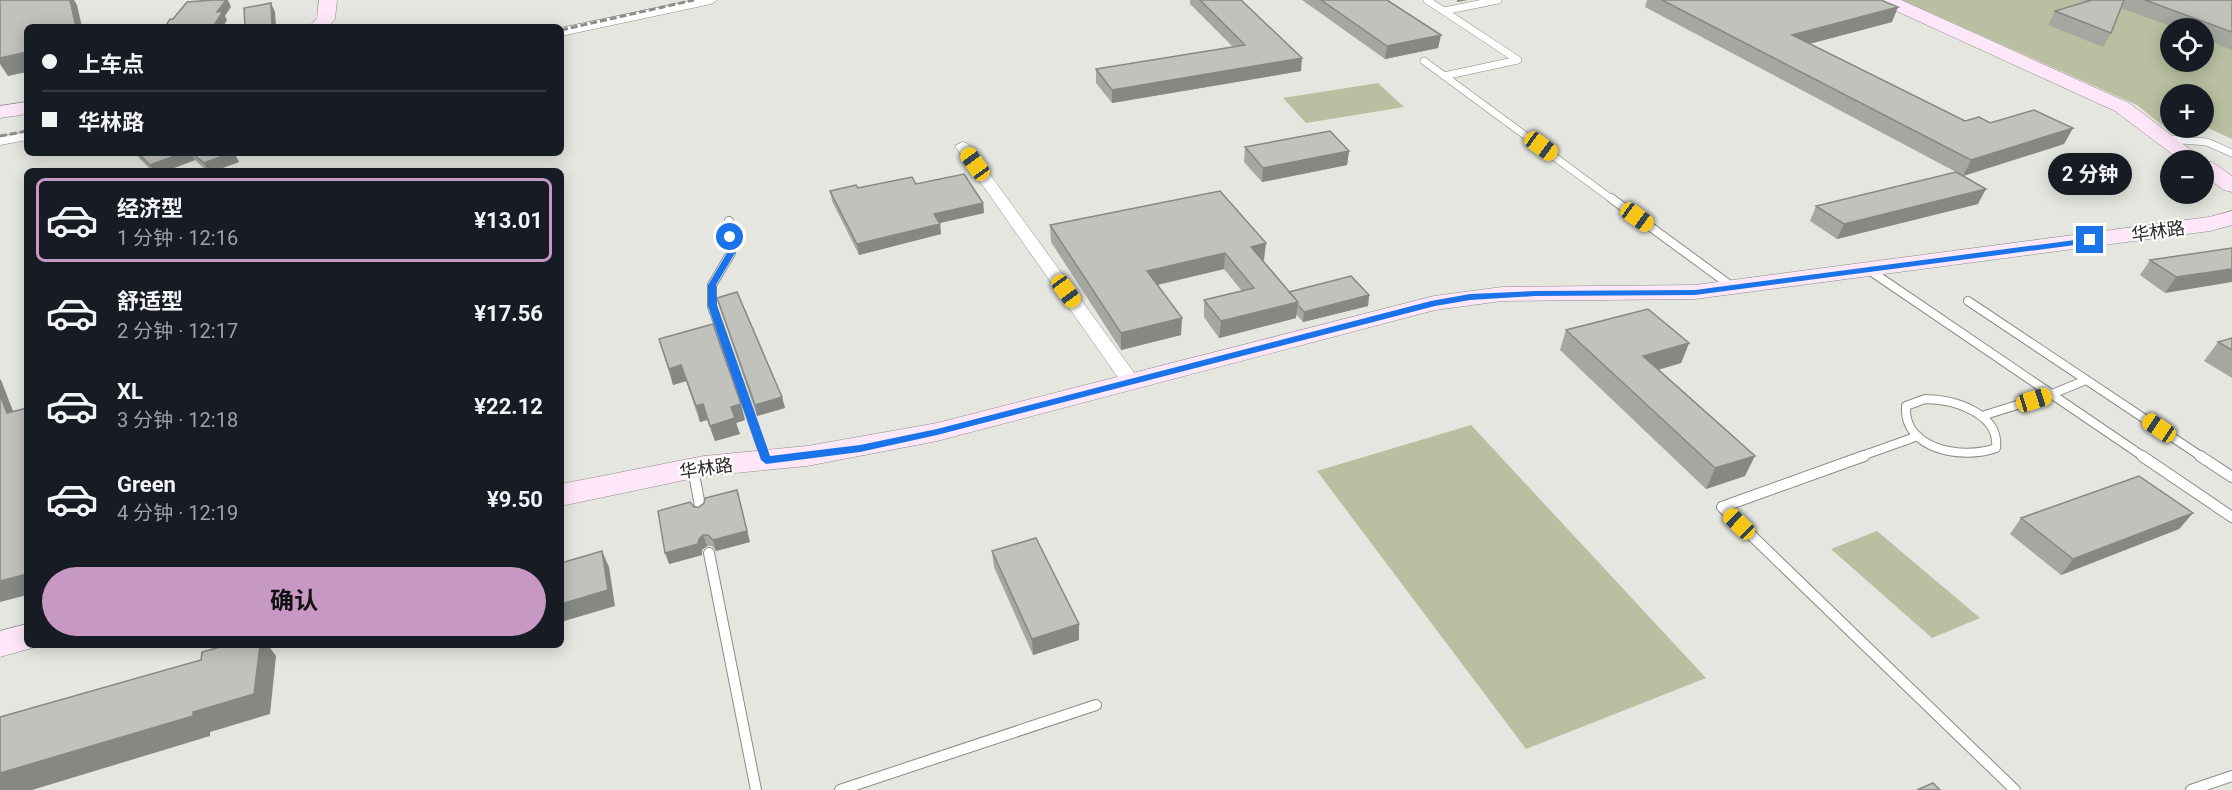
<!DOCTYPE html>
<html lang="zh">
<meta charset="utf-8">
<style>
:root{--surface:#171b24;--page:#242831;--text:#f1f3f6;--muted:#9ea1a6;--line:#363941;--accent:#c898c4}
body{margin:0;font-family:Roboto,"Noto Sans SC",sans-serif;background:var(--page);color:var(--text);height:100vh;display:flex;flex-direction:column;font-size:22px;white-space:nowrap}
*{box-sizing:border-box;margin:0}
p{font-size:20px;color:var(--muted)}
.icon{flex:none;width:33px;height:33px;fill:none;stroke:currentColor;stroke-width:2;stroke-linecap:round;stroke-linejoin:round}
.map{position:relative;flex:1;overflow:hidden}
.drawer{position:absolute;left:24px;top:168px;width:540px;height:480px;display:flex;flex-direction:column;background:var(--surface);border-radius:9px;box-shadow:0 3px 15px #0003}
.drawer>*{flex:none}
.banner{position:absolute;left:24px;top:24px;width:540px;height:132px;border-radius:9px;box-shadow:0 3px 15px #0003;display:grid;align-content:center;height:132px;padding:0 18px;background:var(--surface)}
.buttons{position:absolute;left:2160px;top:18px;display:grid;gap:12px}
.buttons a{display:grid;place-items:center;width:54px;height:54px;border-radius:50%;background:var(--surface);box-shadow:0 3px 15px #0003;font-size:30px}
.end{position:absolute;width:27px;height:27px;margin:-14px;border:8px solid #1a73e8;background:#fff;box-shadow:0 0 0 3px #fff}
.from{border-radius:50%}
.bubble{position:absolute;height:42px;border-radius:21px;background:var(--surface);box-shadow:0 3px 15px #0003;font-size:20px;font-weight:700;line-height:42px;text-align:center}
.car{position:absolute;width:18px;height:36px;margin:-18px -9px;border-radius:8px;box-shadow:0 0 4px 2px #0007;background:linear-gradient(#f5c518 24%,#345 0 40%,#f5c518 0 76%,#345 0 86%,#f5c518 0)}
.banner b{display:flex;align-items:center;gap:21px;height:57px;font-size:22px}
.banner b+b{border-top:2px solid var(--line)}
.banner i{width:15px;height:15px;background:var(--text)}
ul{padding:10px 0 0;list-style:none}
li{display:flex;align-items:center;gap:18px;height:84px;margin:0 12px 9px;padding:0 6px;border:3px solid transparent;border-radius:9px}
li div{flex:1}
li b{display:block;font-size:22px}
li em{font-style:normal;font-weight:700}
li.on{border-color:var(--accent)}
li>.icon{width:54px;height:54px;stroke-width:1.5}
.primary-button{display:flex;gap:12px;margin-top:auto;padding:12px 18px}
.primary-button a{flex:1;height:69px;border-radius:36px;background:var(--accent);color:#111;font-size:24px;font-weight:700;line-height:69px;text-align:center}
.map>svg:first-child{display:block}
.green{fill:#b9bfa0;fill-rule:evenodd}
.lines{fill:none;stroke-linecap:round;stroke-linejoin:round}
.lane-far2-casing{stroke:#8a8c85;stroke-width:8}
.lane-far1-casing{stroke:#8a8c85;stroke-width:10}
.lane-casing{stroke:#8a8c85;stroke-width:12}
.street-casing{stroke:#8a8c85;stroke-width:1}
.secondary-casing{stroke:#8a8c85;stroke-width:1}
.lane-far2{stroke:#fff;stroke-width:7}
.lane-far1{stroke:#fff;stroke-width:8}
.lane{stroke:#fff;stroke-width:10}
.street{fill:#fff;fill-rule:evenodd}
.secondary{fill:#fee7f9;fill-rule:evenodd}
.rail{stroke:#8c8d88;stroke-width:3;stroke-dasharray:7 3;stroke-linecap:butt}
.wall{fill:#a5a7a1}
.shaded-wall{fill:#868883}
.building{fill:#c0c2bb;stroke:#868883;stroke-width:1.5}
.route{fill:#1a73e8}
.labels{text-anchor:middle;dominant-baseline:central;stroke-width:4.5;stroke-linejoin:round;paint-order:stroke}
.street-label{font-size:18px;fill:#282926;stroke:#fff}
</style>
<div class="map">
<svg width="2232" height="790" viewBox="0 0 2232 790">
<rect width="100%" height="100%" fill="#e4e6df"/>
<path class="green" d="M1902,0H2232V139L2204,126V94H2170V128H2185L2173,134L2137,105ZM2170,28H2204V62H2170Z
M1378,83L1404,107L1306,123L1283,98Z
M1471,425L1706,678L1526,749L1317,471Z
M1877,531L1980,618L1932,638L1831,549Z"/>
<g class="lines">
<g class="lane-far2-casing">
<path id="lane-far2" d="M1427,0L1518,60L1444,76
M1444,11L1498,0
M1424,61L1613,200
M2168,139L2207,142L2232,153"/>
</g>
<g class="lane-far1-casing">
<path id="lane-far1" d="M1611,198L1734,288
M729,221L731,253L712,285V306L765,457
M1869,270L2144,457
M1968,301L2202,457
M1925,399C1953,399 2000,413 1996,448C1963,460 1903,450 1906,406Z
M1982,416L2052,394L2086,380
M1859,457L1918,436"/>
</g>
<g class="lane-casing">
<path id="lane" d="M765,456L766,460
M1864,456L1722,507L2015,790
M2142,456L2232,517
M2200,456L2232,477
M693,469L701,511
M709,553L756,790
M840,790L1096,705
M2191,790L2232,776"/>
</g>
<g class="street-casing">
<path id="street" d="M694,0H717L711,4L561,36V28Z
M27,132V140L0,145V137Z
M962,142L967,143L1138,378L1141,382L1138,386L1131,388L1124,386L955,146Z"/>
</g>
<g class="secondary-casing">
<path id="secondary" d="M319,0H337L335,19L328,27H309L317,18Z
M1878,0H1901L2129,103L2204,160H2180L2115,111L1881,4Z
M27,102V114L0,118V106Z
M2204,161L2212,162L2232,176V192L2224,190L2204,176Z
M2232,211V225L2210,231L1695,299L1502,301L1435,310L937,441L807,466L704,476L561,506V484L704,456L807,446L937,423L1434,296L1502,287L1695,285L2209,217Z
M27,624V645L39,646L0,657V631Z"/>
</g>
<use href="#lane-far2" class="lane-far2"/>
<use href="#lane-far1" class="lane-far1"/>
<use href="#lane" class="lane"/>
<use href="#street" class="street"/>
<use href="#secondary" class="secondary"/>
<path class="rail" d="M561,30L694,0
M0,136L27,131"/>
</g>
<path class="wall" d="M1190,0H1241L1301,71L1112,103L1096,83V69L1233,47L1190,4Z
M1302,0H1387L1441,35L1438,48L1385,59Z
M1647,0H1881L1892,22L1809,44L1965,121L2073,128L2064,144L1963,176L1978,204L1837,239L1810,221L1816,206L1956,172L1645,7Z
M2076,0H2232V50L2204,39V28H2176L2121,8L2111,33L2103,47L2048,25L2055,11L2089,1Z
M1245,147L1349,151L1347,165L1262,182L1244,162Z
M136,153H234L239,162L214,171H207L195,160L166,171H152L139,158Z
M916,184L983,203L984,213L940,223L941,234L859,255L832,201L830,191Z
M1220,191L1264,260H1263L1289,292L1369,295L1368,306L1303,322L1296,314V318L1219,338L1204,317V300L1242,291L1224,269L1158,285L1181,335L1121,350L1051,242L1050,225Z
M2232,248L2165,293L2140,275L2150,260Z
M717,298L782,397L785,408L757,416L720,308Z
M1566,330L1689,343L1681,363L1658,370L1745,476L1706,489L1560,350Z
M2232,338V378L2204,361L2218,342Z
M659,339L745,420L736,423L740,434L715,441L707,420L700,422L686,381L673,385Z
M694,507L750,542L716,551L712,546H707L702,550V555L669,564Z
M2193,513L2179,529L2061,575L2010,534L2021,518Z
M992,551L1079,624V640L1033,655L994,567Z"/>
<path class="shaded-wall" d="M70,0H74L77,5L82,27H76Z
M226,0H228L231,7L225,16L227,20L223,27H213L217,12Z
M1457,0H1468L1457,2Z
M271,3L275,12L276,27H272Z
M1898,7L1892,22L1786,50L1792,35Z
M1441,35L1438,48L1385,59L1387,46Z
M27,52V72L8,76L0,64V58Z
M1302,58L1301,71L1112,103V90Z
M2073,128L2064,144L1963,176L1971,160Z
M1349,151L1347,165L1262,182L1263,168Z
M183,153H191L195,160L166,171H154L150,165Z
M231,153H234L239,162L214,171H208L204,163Z
M1986,189L1978,204L1837,239L1844,224Z
M983,203L984,213L935,224L934,214Z
M940,224L941,234L859,255L857,244Z
M1266,243L1264,260L1250,263L1251,247Z
M1225,253L1224,269L1147,287V271Z
M2232,269V282L2165,293L2176,277Z
M1369,295L1368,306L1303,322L1304,312Z
M1298,302L1296,318L1219,338L1221,321Z
M1182,318L1181,335L1121,350V333Z
M1689,343L1681,363L1636,376L1643,356Z
M681,365L686,381L673,385L669,369Z
M0,379L1,380L20,429L7,413L0,395Z
M782,397L785,408L757,416L755,405Z
M703,404L707,420L700,422L696,406Z
M741,404L745,420L736,423L740,434L715,441L710,426L731,407Z
M1755,456L1745,476L1706,489L1715,468Z
M740,501L750,542L716,551L713,540Z
M2193,513L2179,529L2061,575L2073,559Z
M703,535L707,546L702,550V555L669,564L665,553L699,539Z
M602,551L609,567L615,606L561,622V604Z
M27,574V595L0,602V581Z
M1079,624V640L1033,655L1032,639Z
M260,645H268L276,656L270,714L210,732V736L32,790H0V773L193,712Z"/>
<path class="building" d="M0,0H70L76,27H27V52L0,58Z
M212,0H226L217,12L223,11L213,27H165L170,19H173L187,2Z
M1200,0H1241L1302,58L1112,90L1096,69L1245,45Z
M1321,0H1387L1441,35L1387,46Z
M1662,0H1881L1898,7L1792,35L1965,121L1979,117L1990,123L2034,110L2073,128L1971,160Z
M2092,0H2124L2111,33L2055,11Z
M2145,0H2232V32Z
M271,3L272,27H245L244,8Z
M1330,131L1349,151L1263,168L1245,147Z
M138,153H183L150,165Z
M192,153H231L204,163Z
M1956,172L1986,189L1844,224L1816,206Z
M964,174L983,203L934,214L940,224L857,244L830,191L856,185L858,188L912,177L916,184Z
M1220,191L1266,243L1251,247L1298,302L1221,321L1204,300L1254,288L1225,253L1147,271L1182,318L1121,333L1050,225Z
M2232,248V269L2176,277L2150,260Z
M1351,276L1369,295L1304,312L1297,304L1298,302L1289,292Z
M737,292L782,397L755,405L717,298Z
M1648,309L1689,343L1643,356L1755,456L1715,468L1566,330Z
M713,324L741,404L731,407L735,418L710,426L703,404L696,406L681,365L669,369L659,339Z
M2232,338V350L2218,342Z
M0,395L7,413L27,408V574L0,581Z
M2139,476L2193,513L2073,559L2021,518Z
M737,490L747,531L713,540L708,535H703L699,539L698,544L665,553L658,511L690,502L694,507H699L704,503L705,498Z
M1036,538L1079,624L1032,639L992,551Z
M602,551L608,590L561,604V563Z
M227,645H260L254,694L193,712V716L0,773V717L201,660L202,652Z
M1933,783L1940,790H1917Z"/>
<path class="route" d="M730,235L734,237L735,253L716,285L717,306L770,456L860,445L937,429L1431,301L1470,294L1535,291L1695,290L2090,238L2094,240L2090,243L1695,295L1535,296L1470,300L1435,306L937,435L860,452L766,464L761,460L708,306V285L727,253L726,237Z"/>
<g class="labels">
<g class="street-label">
<text transform="translate(2158 231) rotate(-8)">华林路</text>
<text transform="translate(706 468) rotate(-8)">华林路</text>
</g>
</g>
</svg>
<div class="buttons">
<a><svg class="icon" aria-label="locate" viewBox="0 0 24 24"><circle cx="12" cy="12" r="6"/><path d="M12 2v4M12 18v4M2 12h4M18 12h4"/></svg></a>
<a>+</a>
<a>−</a>
</div>
<i class="end from" style="left:730px;top:237px"></i>
<i class="end" style="left:2090px;top:240px"></i>
<div class="bubble" style="left:2048px;top:153px;width:84px">2 分钟</div>
<i class="car" style="left:1541px;top:146px;rotate:126deg"></i>
<i class="car" style="left:975px;top:164px;rotate:324deg"></i>
<i class="car" style="left:1637px;top:217px;rotate:126deg"></i>
<i class="car" style="left:1066px;top:291px;rotate:144deg"></i>
<i class="car" style="left:2034px;top:400px;rotate:73deg"></i>
<i class="car" style="left:2159px;top:428px;rotate:304deg"></i>
<i class="car" style="left:1739px;top:524px;rotate:314deg"></i>
<div class="banner">
<b><i class="from"></i>上车点</b>
<b><i></i>华林路</b>
</div>
<section class="drawer">
<ul>
<li class="on"><svg class="icon" aria-label="car" viewBox="0 0 24 24"><path d="M5 17H2v-5l4-1 3-4h7l3 4 3 1v5h-3M9 17h6M6 11h13"/><circle cx="7" cy="17" r="2"/><circle cx="17" cy="17" r="2"/></svg><div><b>经济型</b><p>1 分钟 · 12:16</p></div><em>¥13.01</em></li>
<li><svg class="icon" aria-label="car" viewBox="0 0 24 24"><path d="M5 17H2v-5l4-1 3-4h7l3 4 3 1v5h-3M9 17h6M6 11h13"/><circle cx="7" cy="17" r="2"/><circle cx="17" cy="17" r="2"/></svg><div><b>舒适型</b><p>2 分钟 · 12:17</p></div><em>¥17.56</em></li>
<li><svg class="icon" aria-label="car" viewBox="0 0 24 24"><path d="M5 17H2v-5l4-1 3-4h7l3 4 3 1v5h-3M9 17h6M6 11h13"/><circle cx="7" cy="17" r="2"/><circle cx="17" cy="17" r="2"/></svg><div><b>XL</b><p>3 分钟 · 12:18</p></div><em>¥22.12</em></li>
<li><svg class="icon" aria-label="car" viewBox="0 0 24 24"><path d="M5 17H2v-5l4-1 3-4h7l3 4 3 1v5h-3M9 17h6M6 11h13"/><circle cx="7" cy="17" r="2"/><circle cx="17" cy="17" r="2"/></svg><div><b>Green</b><p>4 分钟 · 12:19</p></div><em>¥9.50</em></li>
</ul>
<div class="primary-button"><a>确认</a></div>
</section>
</div>
